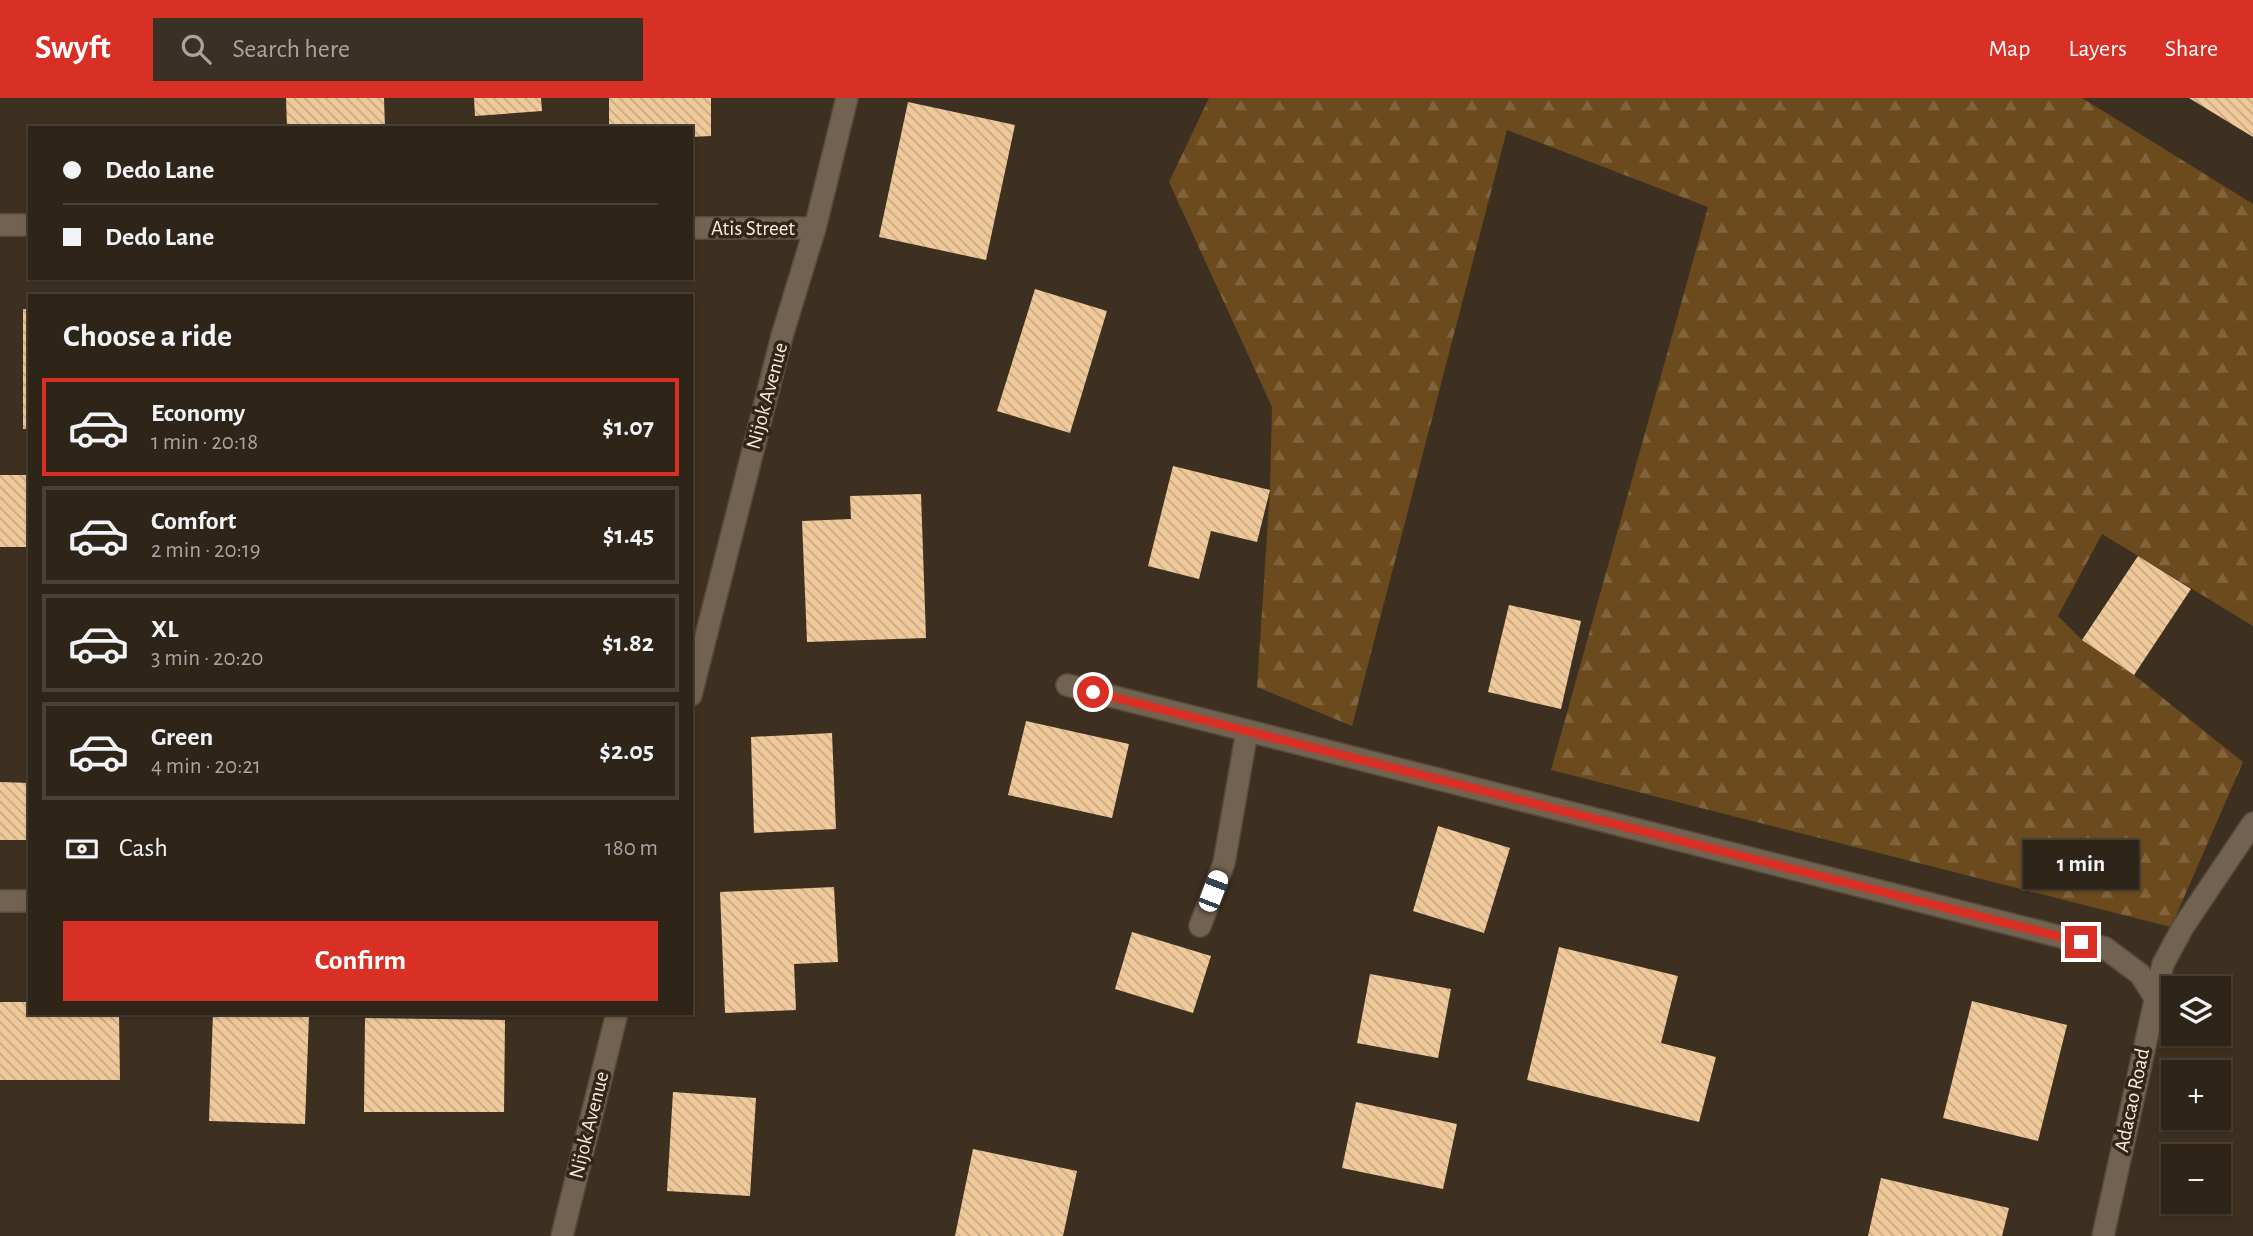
<!DOCTYPE html>
<meta charset="utf-8">
<style>
:root{--surface:#2e2418;--page:#3a3025;--text:#f1f3f6;--muted:#a7a4a2;--line:#494137;--accent:#d93025}
body{margin:0;font-family:"Alegreya Sans",sans-serif;background:var(--page);color:var(--text);height:100vh;display:flex;flex-direction:column;font-size:26px;white-space:nowrap}
*{box-sizing:border-box;margin:0}
p{font-size:23px;color:var(--muted)}
.icon{flex:none;width:38px;height:38px;fill:none;stroke:currentColor;stroke-width:2;stroke-linecap:round;stroke-linejoin:round}
.map{position:relative;flex:1;overflow:hidden}
.side{position:absolute;left:28px;top:196px;width:665px;height:721px;display:flex;flex-direction:column;background:var(--surface);border-radius:0px;box-shadow:0 2px 5px #0004,0 0 0 2px var(--line)}
.side>*{flex:none}
.top-card{position:absolute;left:28px;top:28px;width:665px;height:154px;border-radius:0px;box-shadow:0 2px 5px #0004,0 0 0 2px var(--line);display:grid;align-content:center;height:154px;padding:0 35px;background:var(--surface)}
.fabs{position:absolute;left:2161px;top:878px;display:grid;gap:14px}
.fabs a{display:grid;place-items:center;width:70px;height:70px;border-radius:0px;background:var(--surface);box-shadow:0 2px 5px #0004,0 0 0 2px var(--line);font-size:35px}
.end{position:absolute;width:32px;height:32px;margin:-16px;border:9px solid #d93025;background:#fff;box-shadow:0 0 0 4px #fff}
.from{border-radius:50%}
.bubble{position:absolute;height:49px;border-radius:0px;background:var(--surface);box-shadow:0 2px 5px #0004,0 0 0 2px var(--line);font-size:23px;font-weight:700;line-height:49px;text-align:center}
.car{position:absolute;width:21px;height:42px;margin:-21px -10px;border-radius:9px;box-shadow:0 0 5px 2px #0007;background:linear-gradient(#fff 24%,#345 0 40%,#fff 0 76%,#345 0 86%,#fff 0)}
.top-card b{display:flex;align-items:center;gap:24px;height:66px;font-size:26px}
.top-card b+b{border-top:2px solid var(--line)}
.top-card i{width:18px;height:18px;background:var(--text)}
ul{padding:0;list-style:none}
li{display:flex;align-items:center;gap:21px;height:98px;margin:0 14px 10px;padding:0 21px;border:4px solid var(--line);border-radius:0px}
li div{flex:1}
li b{display:block;font-size:26px}
li em{font-style:normal;font-weight:700}
li.current{border-color:var(--accent)}
li>.icon{width:63px;height:63px;stroke-width:1.5}
h2{padding:0 35px;font-size:32px;line-height:84px}
.pay{display:flex;align-items:center;gap:18px;height:77px;padding:0 35px;font-size:26px}
.pay p{margin-inline-start:auto}
.primary-button{display:flex;gap:14px;margin-top:auto;padding:14px 35px}
.primary-button a{flex:1;height:80px;border-radius:0px;background:var(--accent);color:#fff;font-size:28px;font-weight:700;line-height:80px;text-align:center}
header{display:flex;align-items:center;gap:42px;box-sizing:border-box;height:98px;padding:0 35px;background:var(--accent);color:#fff}
header strong{font-size:33px}
nav{display:flex;gap:38px;margin-inline-start:auto;font-size:24px}
.search{width:490px;height:63px;background:var(--page);display:flex;align-items:center;gap:18px;box-sizing:border-box;padding:0 24px;border-radius:0px;color:var(--muted);font-size:26px}
.map>svg:first-child{display:block}
.forest{fill:url(#forest-firs)}
.building{fill:url(#building-back-hatch)}
.lines{fill:none;stroke-linecap:round;stroke-linejoin:round}
.minor-casing{stroke:#574b3d;stroke-width:24}
.minor{stroke:#726351;stroke-width:21}
.route{stroke:#d93025;stroke-width:9}
.labels{text-anchor:middle;dominant-baseline:central;stroke-width:7;stroke-linejoin:round;paint-order:stroke}
.street-label{font-size:21px;fill:#f7eee3;stroke:#332616}
</style>
<header>
<strong>Swyft</strong>
<div class="search"><svg class="icon" aria-label="search" viewBox="0 0 24 24"><circle cx="10" cy="10" r="6"/><path d="M15 15l6 6"/></svg>Search here</div>
<nav><a>Map</a><a>Layers</a><a>Share</a></nav>
</header>
<div class="map">
<svg width="2253" height="1138" viewBox="0 0 2253 1138">
<defs>
<pattern id="forest-firs" width="22" height="20" patternUnits="userSpaceOnUse" patternTransform="scale(1.75)"><rect width="22" height="20" fill="#6b4a1d"/><path d="M5 1l3.5 6h-7zM16 11l3.5 6h-7z" fill="#81643e"/></pattern>
<pattern id="building-back-hatch" width="6" height="6" patternUnits="userSpaceOnUse" patternTransform="scale(1.75)"><rect width="6" height="6" fill="#f0c99a"/><path d="M-1 5l2 2M0 0l6 6M5-1l2 2" fill="none" stroke="#c6a884"/></pattern>
</defs>
<rect width="100%" height="100%" fill="#3e3020"/>
<path class="forest" d="M1209,0H2082L2253,106V528L2102,436L2058,518L2082,542L2134,577L2243,664L2171,829L1551,672L1708,109L1507,32L1352,628L1257,589L1270,392L1272,309L1169,84Z"/>
<path class="building" d="M286,0H384L385,30H287Z
M474,0H541L542,13L475,18Z
M609,0H711V38L691,39V30H609Z
M2189,0H2253V39Z
M908,4L1015,27L986,162L879,139Z
M1035,191L1107,213L1070,335L997,313Z
M23,211H30V331H23Z
M1173,368L1270,392L1257,444L1211,433L1199,481L1148,468Z
M0,377H30V449H0Z
M921,396L926,540L807,544L802,423L851,421L850,398Z
M2138,458L2191,491L2134,577L2082,542Z
M1509,507L1581,523L1561,611L1488,594Z
M1026,623L1129,646L1112,720L1008,697Z
M832,635L836,731L754,735L751,639Z
M0,684L30,685L29,742H0Z
M1438,728L1510,750L1484,835L1413,813Z
M834,789L838,864L794,866L796,912L725,915L720,794Z
M1132,834L1211,858L1193,915L1115,891Z
M1559,849L1678,878L1661,945L1716,959L1699,1024L1527,982Z
M1370,876L1451,891L1438,960L1357,945Z
M1972,903L2067,927L2038,1043L1943,1020Z
M0,904H30V915H119L120,982H0Z
M213,915L309,917L305,1026L209,1023Z
M365,920L505,922L504,1014H364Z
M673,994L756,1000L750,1098L667,1093Z
M1356,1004L1457,1026L1443,1091L1342,1070Z
M973,1051L1077,1073L1063,1138H955Z
M1881,1080L2009,1110L2002,1138H1868Z"/>
<g class="lines">
<g class="minor-casing">
<path id="minor" d="M0,127H30
M691,130H815
M1067,587L2105,850L2140,876L2154,898
M691,597L782,238L815,130L847,0
M0,803H30
M1200,828L1224,765L1247,633
M562,1138L617,915
M2103,1138L2163,866L2183,829L2253,725"/>
</g>
<use href="#minor" class="minor"/>
</g>
<g class="lines">
<path class="route" d="M1093,594L2081,844"/>
</g>
<g class="labels">
<g class="street-label">
<text x="753" y="130">Atis Street</text>
<text transform="translate(767 298) rotate(-75)">Nijok Avenue</text>
<text transform="translate(2132 1002) rotate(-78)">Adacao Road</text>
<text transform="translate(589 1027) rotate(-76)">Nijok Avenue</text>
</g>
</g>
</svg>
<div class="fabs">
<a><svg class="icon" aria-label="layers" viewBox="0 0 24 24"><path d="M12 4l9 5-9 5-9-5zM3 14l9 5 9-5"/></svg></a>
<a>+</a>
<a>−</a>
</div>
<i class="end from" style="left:1093px;top:594px"></i>
<i class="end" style="left:2081px;top:844px"></i>
<div class="bubble" style="left:2023px;top:742px;width:116px">1 min</div>
<i class="car" style="left:1213px;top:793px;rotate:21deg"></i>
<div class="top-card">
<b><i class="from"></i>Dedo Lane</b>
<b><i></i>Dedo Lane</b>
</div>
<section class="side">
<h2>Choose a ride</h2>
<ul>
<li class="current"><svg class="icon" aria-label="car" viewBox="0 0 24 24"><path d="M5 17H2v-5l4-1 3-4h7l3 4 3 1v5h-3M9 17h6M6 11h13"/><circle cx="7" cy="17" r="2"/><circle cx="17" cy="17" r="2"/></svg><div><b>Economy</b><p>1 min · 20:18</p></div><em>$1.07</em></li>
<li><svg class="icon" aria-label="car" viewBox="0 0 24 24"><path d="M5 17H2v-5l4-1 3-4h7l3 4 3 1v5h-3M9 17h6M6 11h13"/><circle cx="7" cy="17" r="2"/><circle cx="17" cy="17" r="2"/></svg><div><b>Comfort</b><p>2 min · 20:19</p></div><em>$1.45</em></li>
<li><svg class="icon" aria-label="car" viewBox="0 0 24 24"><path d="M5 17H2v-5l4-1 3-4h7l3 4 3 1v5h-3M9 17h6M6 11h13"/><circle cx="7" cy="17" r="2"/><circle cx="17" cy="17" r="2"/></svg><div><b>XL</b><p>3 min · 20:20</p></div><em>$1.82</em></li>
<li><svg class="icon" aria-label="car" viewBox="0 0 24 24"><path d="M5 17H2v-5l4-1 3-4h7l3 4 3 1v5h-3M9 17h6M6 11h13"/><circle cx="7" cy="17" r="2"/><circle cx="17" cy="17" r="2"/></svg><div><b>Green</b><p>4 min · 20:21</p></div><em>$2.05</em></li>
</ul>
<div class="pay"><svg class="icon" aria-label="cash" viewBox="0 0 24 24"><path d="M3 7h18v10H3z"/><circle cx="12" cy="12" r="2"/></svg>Cash<p>180 m</p></div>
<div class="primary-button"><a>Confirm</a></div>
</section>
</div>
